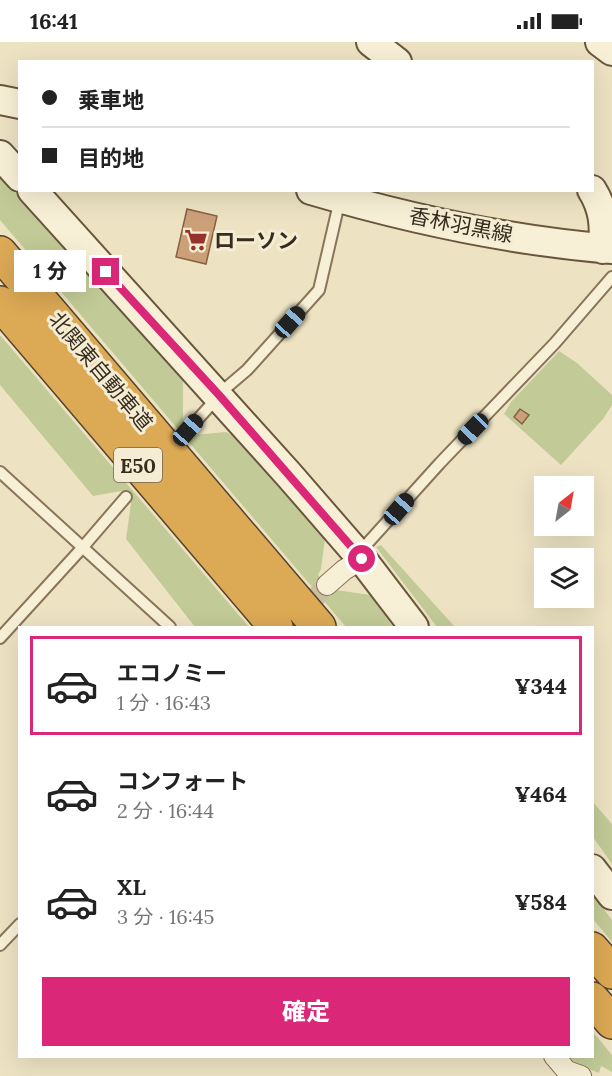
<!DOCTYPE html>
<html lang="ja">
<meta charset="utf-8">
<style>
:root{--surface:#fff;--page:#f6f6f6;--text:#222;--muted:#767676;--line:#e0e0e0;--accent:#db2777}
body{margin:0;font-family:Lora,"Noto Sans JP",serif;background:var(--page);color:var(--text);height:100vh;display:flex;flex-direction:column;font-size:22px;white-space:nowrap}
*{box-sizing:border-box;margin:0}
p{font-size:20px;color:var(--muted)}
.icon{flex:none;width:33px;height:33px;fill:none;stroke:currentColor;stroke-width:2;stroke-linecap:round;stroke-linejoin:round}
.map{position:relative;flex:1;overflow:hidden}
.panel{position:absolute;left:18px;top:584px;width:576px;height:432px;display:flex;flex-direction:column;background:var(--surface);border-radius:0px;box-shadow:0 6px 24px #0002}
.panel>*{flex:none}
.banner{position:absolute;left:18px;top:18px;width:576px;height:132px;border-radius:0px;box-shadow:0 6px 24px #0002;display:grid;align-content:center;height:132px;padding:0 24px;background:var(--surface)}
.needle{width:39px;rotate:31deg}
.tools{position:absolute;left:534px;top:434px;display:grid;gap:12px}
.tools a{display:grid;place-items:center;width:60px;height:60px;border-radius:0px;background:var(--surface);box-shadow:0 6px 24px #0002;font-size:30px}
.end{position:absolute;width:27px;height:27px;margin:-14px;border:8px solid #db2777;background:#fff;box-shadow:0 0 0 3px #fff}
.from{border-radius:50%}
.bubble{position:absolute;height:42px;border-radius:0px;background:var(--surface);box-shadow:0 6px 24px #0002;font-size:20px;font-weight:800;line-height:42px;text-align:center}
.car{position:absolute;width:18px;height:36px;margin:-18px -9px;border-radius:8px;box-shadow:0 0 4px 2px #0007;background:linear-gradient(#222 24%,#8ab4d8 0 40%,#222 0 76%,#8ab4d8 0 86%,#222 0)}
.banner b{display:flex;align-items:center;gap:21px;height:57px;font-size:22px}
.banner b+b{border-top:2px solid var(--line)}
.banner i{width:15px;height:15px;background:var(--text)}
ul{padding:10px 0 0;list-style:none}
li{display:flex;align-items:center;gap:18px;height:99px;margin:0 12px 9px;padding:0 12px;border:3px solid transparent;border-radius:0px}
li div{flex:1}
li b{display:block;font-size:22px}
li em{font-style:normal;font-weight:800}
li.on{border-color:var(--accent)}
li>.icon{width:54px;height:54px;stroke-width:1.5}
.action{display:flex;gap:12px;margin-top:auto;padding:12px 24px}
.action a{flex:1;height:69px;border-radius:0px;background:var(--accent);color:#fff;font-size:24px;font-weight:800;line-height:69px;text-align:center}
.status{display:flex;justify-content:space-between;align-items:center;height:42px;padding:0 30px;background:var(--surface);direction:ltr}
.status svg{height:16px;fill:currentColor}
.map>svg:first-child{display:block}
.green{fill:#c2cb97}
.building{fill:#cba079;stroke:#866040;stroke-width:1.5}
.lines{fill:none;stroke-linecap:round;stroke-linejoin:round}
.street-tunnel{stroke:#c9bea2;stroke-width:20;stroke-dasharray:20 10;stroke-linecap:butt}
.lane-casing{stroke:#88755a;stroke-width:14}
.street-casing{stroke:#88755a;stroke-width:22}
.secondary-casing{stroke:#69563d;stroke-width:32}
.highway-casing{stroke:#55432e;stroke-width:36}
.lane{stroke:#f8f0d6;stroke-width:10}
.street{stroke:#f8f0d6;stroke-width:20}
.secondary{stroke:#f8f0d6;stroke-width:28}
.highway{stroke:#dca955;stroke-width:33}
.route{stroke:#db2777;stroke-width:8}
.labels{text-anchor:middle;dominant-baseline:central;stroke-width:6;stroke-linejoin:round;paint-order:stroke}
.shield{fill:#f5edd3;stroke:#716654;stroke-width:1.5}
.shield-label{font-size:20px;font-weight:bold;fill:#382c1e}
.street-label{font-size:21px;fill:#382c1e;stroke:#f5edd3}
.poi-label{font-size:21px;font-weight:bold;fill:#382c1e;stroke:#f5edd3;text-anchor:start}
</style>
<div class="status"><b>16:41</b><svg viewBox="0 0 49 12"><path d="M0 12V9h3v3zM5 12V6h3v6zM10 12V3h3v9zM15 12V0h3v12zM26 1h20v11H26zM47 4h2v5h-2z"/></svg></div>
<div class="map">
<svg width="612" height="1034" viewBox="0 0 612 1034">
<rect width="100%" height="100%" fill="#ede3c3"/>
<path class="green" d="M0,134L183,339V381L193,393L226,390L232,393L325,497L321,527L318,533L333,550L336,548L370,553L393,585H346L0,178Z
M0,293L249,585H195L126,497L131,461L121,449L93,454L0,343Z
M559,309L577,321L612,353V363L603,377L561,423L504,372L511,360Z
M381,503L455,585H437L376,505Z
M592,759L612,782V822L593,795Z
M592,852L612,878V900L593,877Z
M593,990L612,1013V1030L601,1024L599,1031L576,1022L569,1014H592Z"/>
<path class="building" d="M187,167L217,174L206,222L176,215Z
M520,367L529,373L522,382L514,375Z"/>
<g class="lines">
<path class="street-tunnel" d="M289,585L327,543"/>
<g class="lane-casing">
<path id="lane" d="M188,388L227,345L247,328L319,248L340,157
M0,430L170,585
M356,510L366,503L440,421L555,301L612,235
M0,596L83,505L126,455
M0,903L20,882"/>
</g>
<g class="street-casing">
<path id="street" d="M327,543L344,528L362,517
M554,1014L567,1029L581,1034"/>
</g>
<g class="secondary-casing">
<path id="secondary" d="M371,0L397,20
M600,0L612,9
M0,58L20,62
M0,113L20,135
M32,148L289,433L362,517L414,585
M311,148C406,176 514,199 612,207
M592,148C604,167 605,185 603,207
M592,827L612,853"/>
</g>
<g class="highway-casing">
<path id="highway" d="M0,211L319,585
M0,261L276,585
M592,907L612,930
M592,957L612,980"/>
</g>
<use href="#lane" class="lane"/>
<use href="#street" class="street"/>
<use href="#secondary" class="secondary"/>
<use href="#highway" class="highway"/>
</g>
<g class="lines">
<path class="route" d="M106,230L219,353L362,517"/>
</g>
<defs>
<g id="supermarket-bare" transform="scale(1.8)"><path d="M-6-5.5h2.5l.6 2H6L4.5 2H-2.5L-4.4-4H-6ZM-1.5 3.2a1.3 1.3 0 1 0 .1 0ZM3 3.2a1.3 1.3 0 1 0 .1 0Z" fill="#96312b" stroke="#f5edd3" stroke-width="2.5" paint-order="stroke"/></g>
</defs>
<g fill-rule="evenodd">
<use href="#supermarket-bare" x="196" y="198"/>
</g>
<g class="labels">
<rect class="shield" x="114" y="406" width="48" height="34" rx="4.5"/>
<g class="shield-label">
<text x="138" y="423">E50</text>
</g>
<g class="street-label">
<text transform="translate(461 183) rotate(11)">香林羽黒線</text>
<text transform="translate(101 329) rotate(50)">北関東自動車道</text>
</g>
<g class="poi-label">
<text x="214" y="198">ローソン</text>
</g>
</g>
</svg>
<div class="tools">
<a><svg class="needle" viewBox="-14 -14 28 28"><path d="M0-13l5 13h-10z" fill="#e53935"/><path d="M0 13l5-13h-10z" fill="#767676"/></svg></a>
<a><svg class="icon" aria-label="layers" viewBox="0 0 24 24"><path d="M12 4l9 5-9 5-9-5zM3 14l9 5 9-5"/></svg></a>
</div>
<i class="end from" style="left:362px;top:517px"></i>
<i class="end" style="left:106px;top:230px"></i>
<div class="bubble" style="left:14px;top:208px;width:72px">1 分</div>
<i class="car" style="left:290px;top:280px;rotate:42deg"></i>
<i class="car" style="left:473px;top:387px;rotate:224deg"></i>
<i class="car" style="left:188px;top:388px;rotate:41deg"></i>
<i class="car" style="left:399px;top:467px;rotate:41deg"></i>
<div class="banner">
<b><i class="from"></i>乗車地</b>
<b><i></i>目的地</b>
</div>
<section class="panel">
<ul>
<li class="on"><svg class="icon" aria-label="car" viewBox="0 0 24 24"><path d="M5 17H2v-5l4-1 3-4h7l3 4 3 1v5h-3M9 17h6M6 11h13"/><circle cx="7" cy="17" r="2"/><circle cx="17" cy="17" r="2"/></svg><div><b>エコノミー</b><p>1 分 · 16:43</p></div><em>¥344</em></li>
<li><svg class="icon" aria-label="car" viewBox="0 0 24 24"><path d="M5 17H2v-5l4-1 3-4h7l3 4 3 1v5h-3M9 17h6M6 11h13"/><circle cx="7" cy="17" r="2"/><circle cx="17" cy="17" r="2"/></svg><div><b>コンフォート</b><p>2 分 · 16:44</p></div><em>¥464</em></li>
<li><svg class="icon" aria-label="car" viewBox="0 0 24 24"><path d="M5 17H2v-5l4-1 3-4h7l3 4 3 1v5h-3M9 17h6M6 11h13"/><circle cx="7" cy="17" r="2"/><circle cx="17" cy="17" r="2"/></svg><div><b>XL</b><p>3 分 · 16:45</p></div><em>¥584</em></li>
</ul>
<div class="action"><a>確定</a></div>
</section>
</div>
